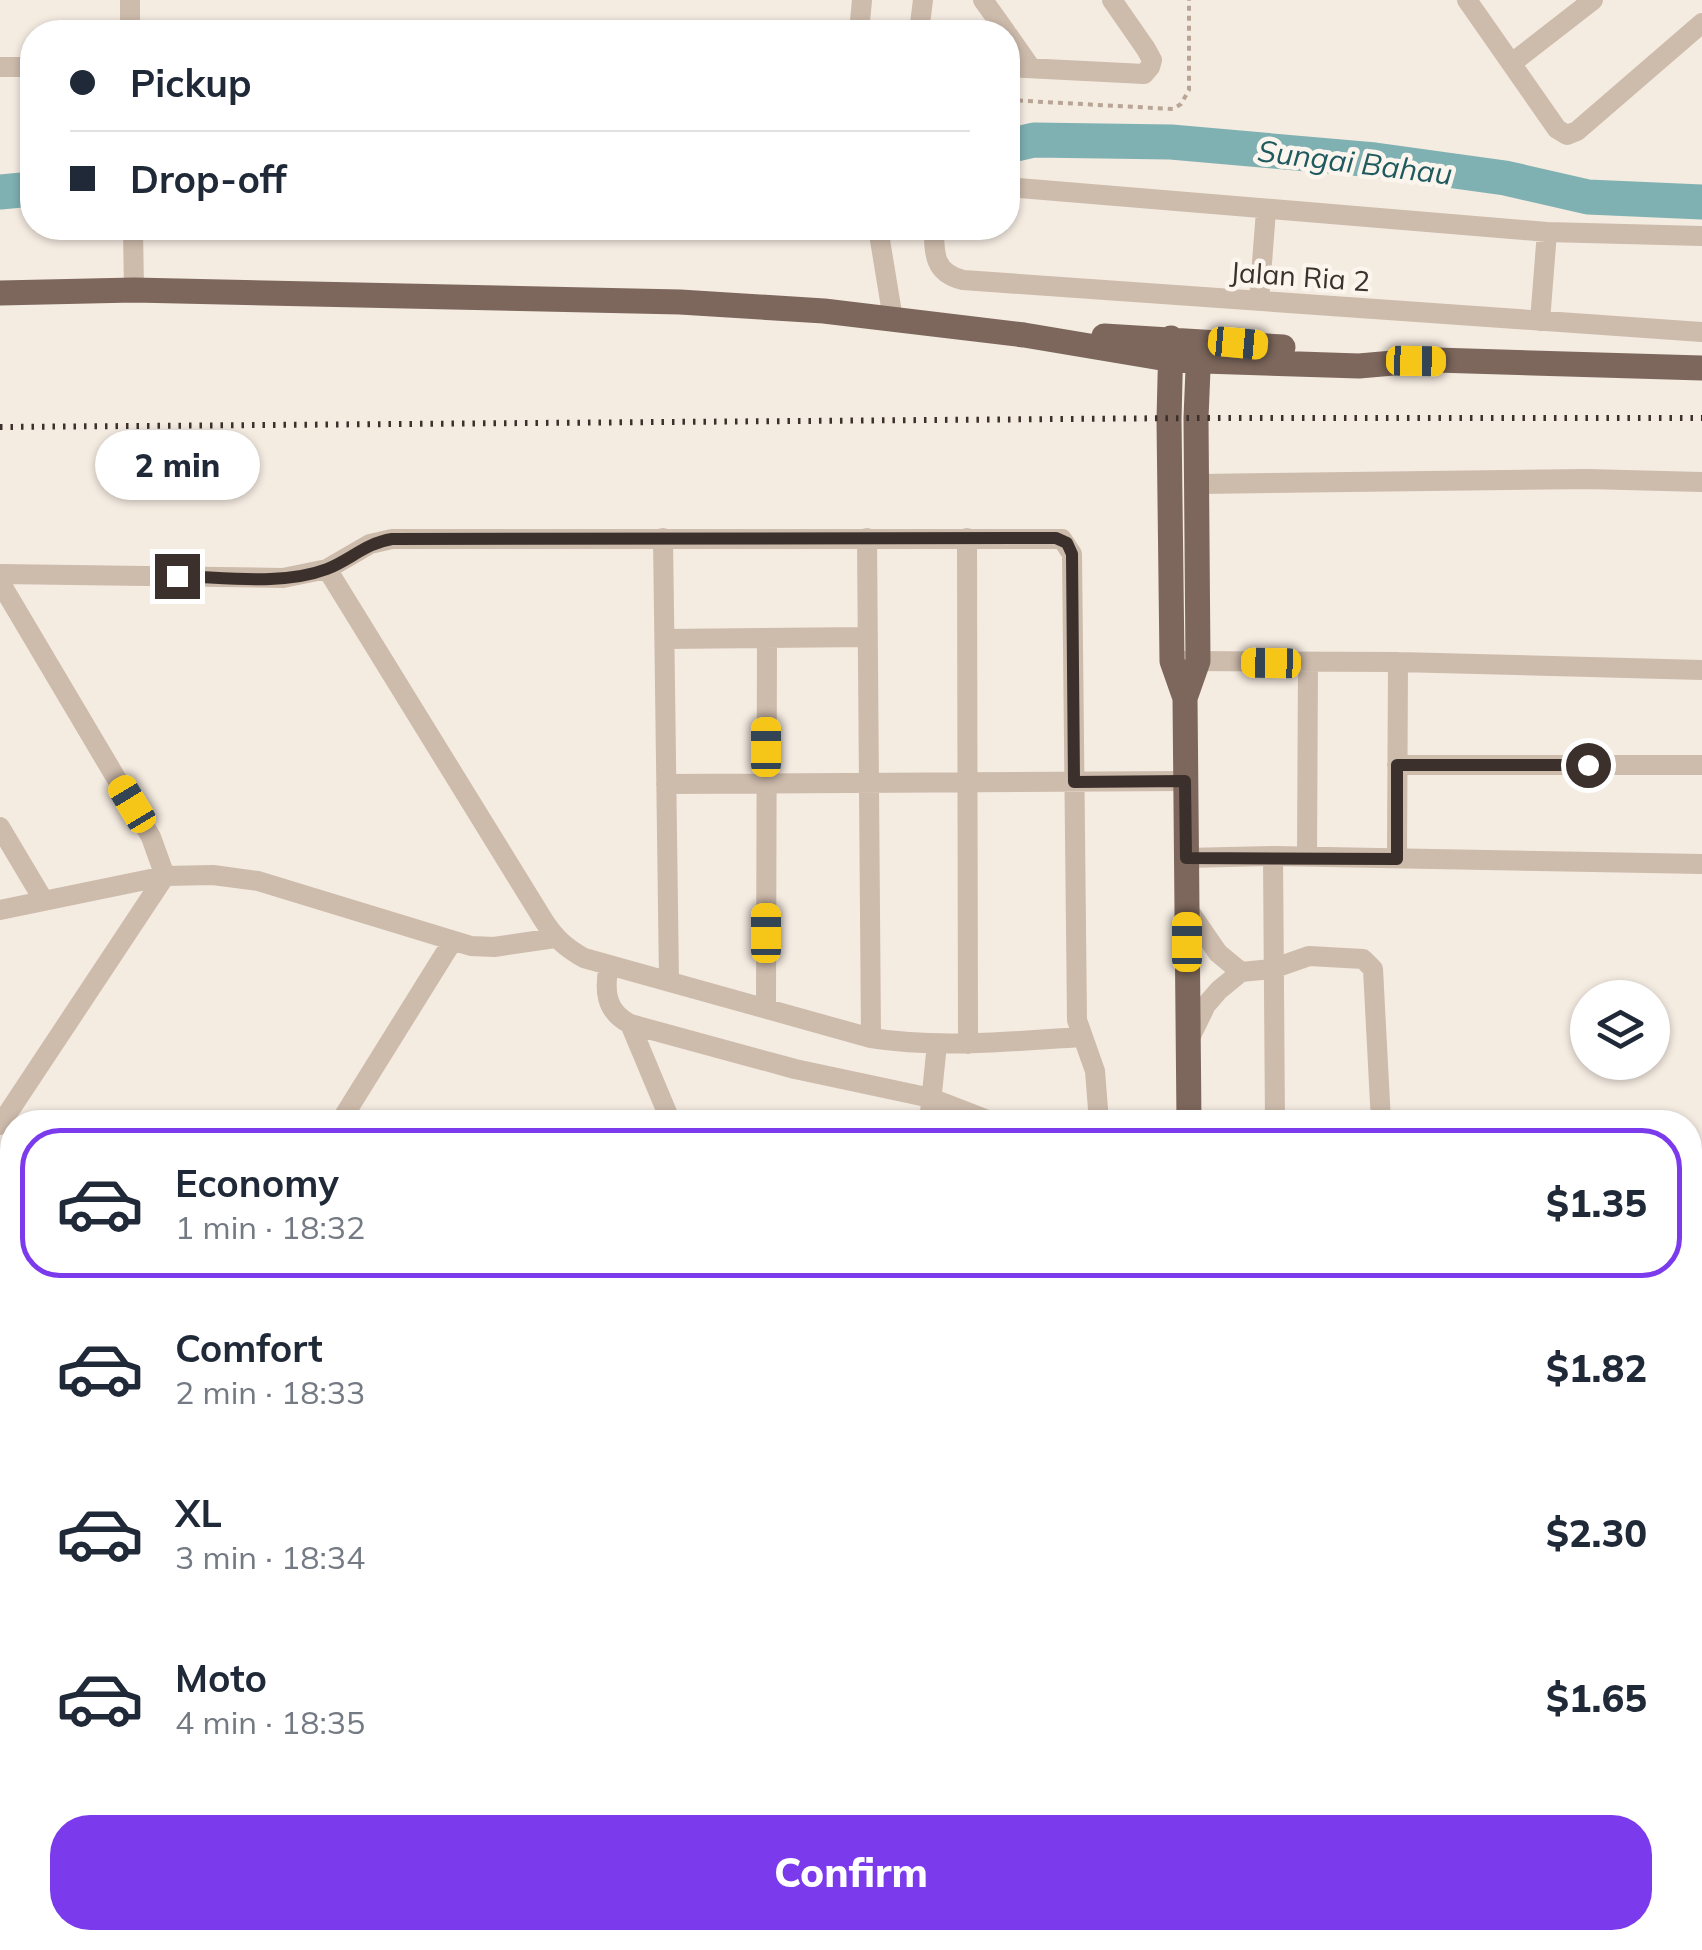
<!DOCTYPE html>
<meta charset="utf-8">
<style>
:root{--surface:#fff;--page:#f6f6f7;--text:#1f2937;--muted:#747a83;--line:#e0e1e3;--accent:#7c3aed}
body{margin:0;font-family:Mulish,sans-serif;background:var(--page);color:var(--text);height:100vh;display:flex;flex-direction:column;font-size:38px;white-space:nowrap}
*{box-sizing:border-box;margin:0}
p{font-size:32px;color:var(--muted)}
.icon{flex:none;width:55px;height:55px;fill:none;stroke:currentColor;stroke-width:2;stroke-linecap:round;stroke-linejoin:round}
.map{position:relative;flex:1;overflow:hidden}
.details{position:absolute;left:0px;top:1110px;width:1702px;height:840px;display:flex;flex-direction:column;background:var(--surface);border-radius:40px 40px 0 0;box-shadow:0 2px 8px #0004}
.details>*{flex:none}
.banner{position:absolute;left:20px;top:20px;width:1000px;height:220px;border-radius:40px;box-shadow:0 2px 8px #0004;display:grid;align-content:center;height:220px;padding:0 50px;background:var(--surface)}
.buttons{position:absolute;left:1570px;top:980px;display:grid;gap:20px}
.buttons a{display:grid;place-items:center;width:100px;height:100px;border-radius:50%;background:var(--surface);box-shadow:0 2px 8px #0004;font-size:50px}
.end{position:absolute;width:45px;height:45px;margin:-22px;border:12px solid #3b302b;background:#fff;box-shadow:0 0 0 5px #fff}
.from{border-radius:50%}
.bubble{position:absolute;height:70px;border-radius:35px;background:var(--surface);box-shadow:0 2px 8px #0004;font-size:32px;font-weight:800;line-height:70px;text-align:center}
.car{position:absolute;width:30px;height:60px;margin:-30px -15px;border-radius:12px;box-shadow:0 0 8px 2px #0007;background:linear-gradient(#f5c518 24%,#345 0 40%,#f5c518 0 76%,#345 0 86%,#f5c518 0)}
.banner b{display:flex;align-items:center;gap:35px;height:95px;font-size:38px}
.banner b+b{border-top:2px solid var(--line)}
.banner i{width:25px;height:25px;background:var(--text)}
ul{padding:18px 0 0;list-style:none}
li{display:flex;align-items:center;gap:30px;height:150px;margin:0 20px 15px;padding:0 30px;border:5px solid transparent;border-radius:40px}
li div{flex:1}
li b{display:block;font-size:38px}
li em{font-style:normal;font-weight:800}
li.current{border-color:var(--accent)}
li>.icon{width:90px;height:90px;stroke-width:1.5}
.cta{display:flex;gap:20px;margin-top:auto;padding:20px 50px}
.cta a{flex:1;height:115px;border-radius:40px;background:var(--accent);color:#fff;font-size:40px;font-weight:800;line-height:115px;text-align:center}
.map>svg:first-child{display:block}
.green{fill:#b8c4a0}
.water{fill:#7fb0b2}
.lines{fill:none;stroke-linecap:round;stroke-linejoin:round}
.river{stroke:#7fb0b2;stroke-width:35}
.path{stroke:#b9a596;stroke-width:4;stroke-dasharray:5 5;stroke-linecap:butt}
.minor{stroke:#cdbbac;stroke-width:20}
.major{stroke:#7d675c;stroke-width:25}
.rail{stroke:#3b302b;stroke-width:6;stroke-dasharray:2.5 8;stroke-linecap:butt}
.route{stroke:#3b302b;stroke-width:12}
.labels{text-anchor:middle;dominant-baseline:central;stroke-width:9;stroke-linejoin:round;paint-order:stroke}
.street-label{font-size:28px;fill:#3b302b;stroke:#fbf5ee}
.water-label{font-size:30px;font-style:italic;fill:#1f5a5e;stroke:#fbf5ee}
</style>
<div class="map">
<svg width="1702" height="1950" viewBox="0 0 1702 1950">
<rect width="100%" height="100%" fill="#f4ebe1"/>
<path class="green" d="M0,1662L12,1669V1788L0,1811Z"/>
<path class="water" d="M12,1839V1938H403L421,1947L419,1950H24L0,1937V1862Z"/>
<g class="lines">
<path class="river" d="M1008,146L1034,140L1171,142L1375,160L1505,178L1588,197L1702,202
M0,192L32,189"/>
<path class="path" d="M1008,100L1173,109L1181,104L1189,90V0"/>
<path class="minor" d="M130,0V32
M983,0L1006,32
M1467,0L1557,129L1567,135L1577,131L1702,23
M859,32L862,0
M919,32L923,0
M1008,35L1031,68
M1512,63L1593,0
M0,67H32
M1008,67L1144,74L1150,67L1152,60L1146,49L1112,0
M1008,187L1547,232L1702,236
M133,228L134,290
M878,228L893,319
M934,228C934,254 934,273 963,280L1702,332
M1259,301L1266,211
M1540,321L1547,232
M1198,484L1587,479L1702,482
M663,538L669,981
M867,538L871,1038
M967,538L968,1044
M327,569L544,921C555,938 566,948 584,958L871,1038C941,1049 1012,1041 1082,1037
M0,574L283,578L327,569L370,544L392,539H1062L1072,554L1077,1020L1095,1071L1099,1122
M0,582L151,837L165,876L0,1125
M665,639L868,637
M1184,661L1398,662L1702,670
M1397,765H1702
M666,784L1185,781
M0,827L44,901
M1273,856L1275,1122
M1307,857L1308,663
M1186,858L1273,856L1702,864
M1397,859L1398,662
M1187,908L1218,953L1241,972
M0,910L165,876L213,875L258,881L471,946L494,947L555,938
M609,965C604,990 605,1011 630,1024L795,1069L931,1098L993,1122
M766,1008L767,638
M630,1024L671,1122
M1189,1040L1206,1005L1219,990L1241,972L1272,969L1309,956L1363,959L1373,969L1381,1122
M340,1122L452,942
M929,1122L937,1044
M0,1269L12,1277
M1690,1484L1702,1485
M1690,1894H1702
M958,1938L966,1950"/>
<path class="major" d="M0,293L134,290L680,302L824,311L1024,335L1173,360L1359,366L1416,361
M1104,336L1283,347
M1171,338L1169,420L1172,661L1185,698L1189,1122
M1403,359L1702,368
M1185,698L1198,661L1196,418L1199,345
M1192,1938L1193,1950"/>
<path class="rail" d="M0,427L1196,418H1702"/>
</g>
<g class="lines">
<path class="route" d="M177,576C224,577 282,586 327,569C350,560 366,543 392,539L1056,538L1067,543L1072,554L1074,782L1185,781L1186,858L1397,859V765H1588"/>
</g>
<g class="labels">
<g class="street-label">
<text transform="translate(1300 276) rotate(4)">Jalan Ria 2</text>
</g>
<g class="water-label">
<text transform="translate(1355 162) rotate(7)">Sungai Bahau</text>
</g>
</g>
</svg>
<div class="buttons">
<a><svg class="icon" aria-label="layers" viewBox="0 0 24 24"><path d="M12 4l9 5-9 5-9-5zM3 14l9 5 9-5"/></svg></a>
</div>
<i class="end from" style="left:1588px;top:765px"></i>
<i class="end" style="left:177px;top:576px"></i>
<div class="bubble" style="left:95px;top:430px;width:165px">2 min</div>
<i class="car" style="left:1238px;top:343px;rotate:95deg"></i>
<i class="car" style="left:1416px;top:361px;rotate:91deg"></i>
<i class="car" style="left:1271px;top:663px;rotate:271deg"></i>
<i class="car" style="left:766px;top:747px;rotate:0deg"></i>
<i class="car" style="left:132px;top:804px;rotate:329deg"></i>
<i class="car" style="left:766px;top:933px;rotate:0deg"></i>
<i class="car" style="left:1187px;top:942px;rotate:0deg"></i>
<div class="banner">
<b><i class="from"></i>Pickup</b>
<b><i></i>Drop-off</b>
</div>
<section class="details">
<ul>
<li class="current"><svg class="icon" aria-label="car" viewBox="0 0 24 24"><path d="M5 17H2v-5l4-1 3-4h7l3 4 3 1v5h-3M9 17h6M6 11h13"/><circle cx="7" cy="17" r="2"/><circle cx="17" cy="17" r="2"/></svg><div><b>Economy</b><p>1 min · 18:32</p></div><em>$1.35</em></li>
<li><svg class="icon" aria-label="car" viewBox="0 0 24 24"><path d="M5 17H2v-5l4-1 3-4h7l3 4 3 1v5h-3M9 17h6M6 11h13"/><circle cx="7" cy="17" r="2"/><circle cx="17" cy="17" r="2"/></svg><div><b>Comfort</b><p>2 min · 18:33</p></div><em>$1.82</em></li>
<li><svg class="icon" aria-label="car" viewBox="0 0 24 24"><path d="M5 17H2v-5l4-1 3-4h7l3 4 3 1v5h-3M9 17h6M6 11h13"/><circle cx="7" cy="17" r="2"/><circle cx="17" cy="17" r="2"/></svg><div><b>XL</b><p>3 min · 18:34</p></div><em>$2.30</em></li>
<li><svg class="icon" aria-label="car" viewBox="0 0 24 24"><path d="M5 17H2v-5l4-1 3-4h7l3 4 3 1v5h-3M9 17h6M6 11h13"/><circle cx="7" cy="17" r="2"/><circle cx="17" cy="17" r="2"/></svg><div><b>Moto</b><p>4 min · 18:35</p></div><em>$1.65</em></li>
</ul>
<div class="cta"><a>Confirm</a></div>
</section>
</div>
